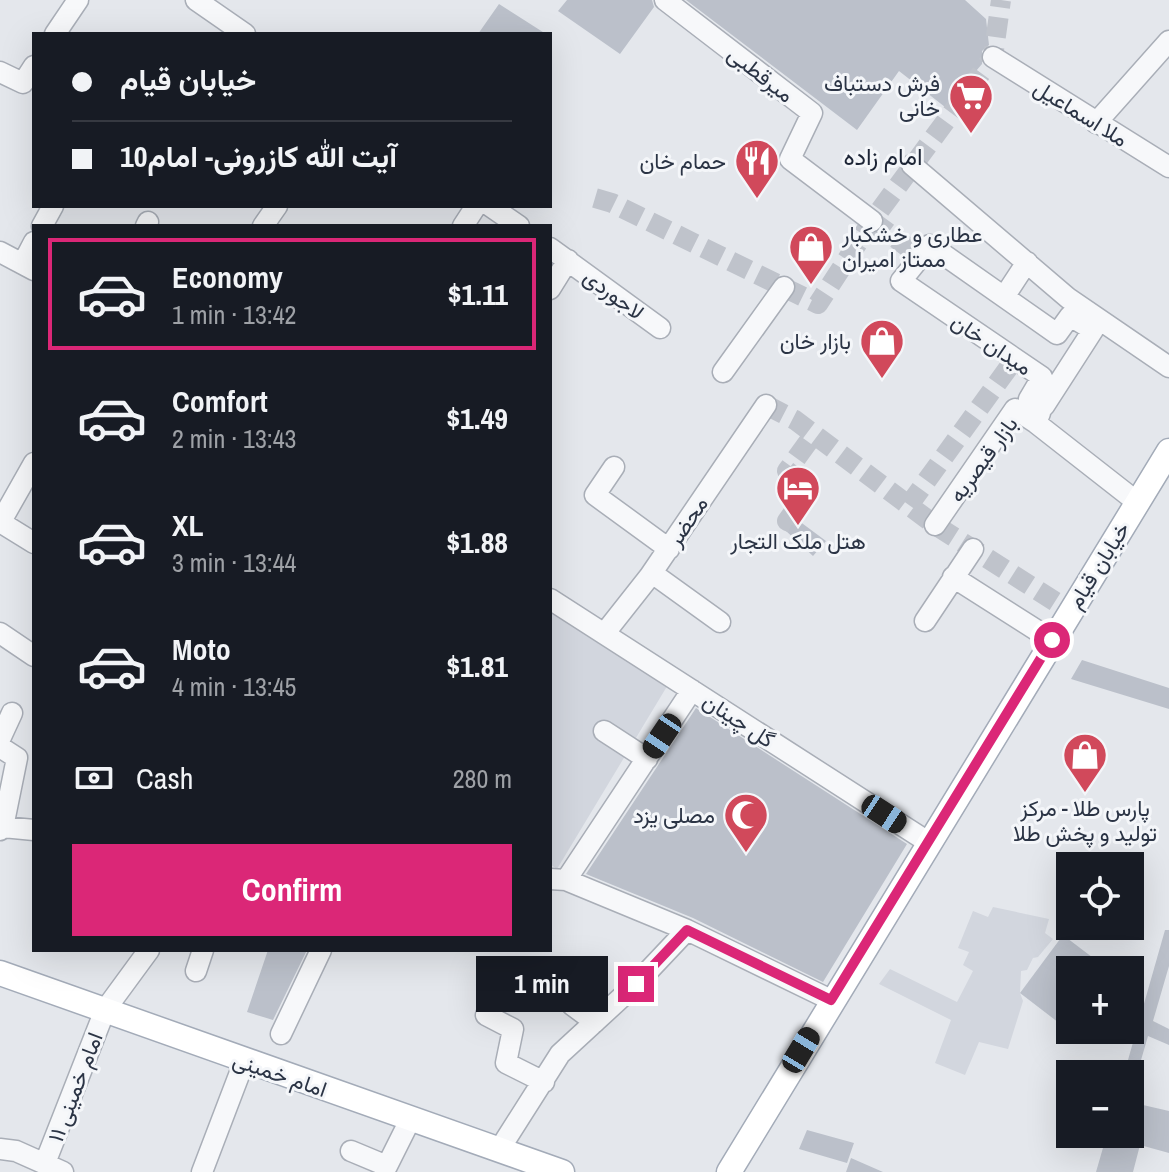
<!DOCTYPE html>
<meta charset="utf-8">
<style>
:root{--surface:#171b24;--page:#242831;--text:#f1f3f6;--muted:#9ea1a6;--line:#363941;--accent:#db2777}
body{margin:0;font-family:"Archivo Narrow",Vazirmatn,sans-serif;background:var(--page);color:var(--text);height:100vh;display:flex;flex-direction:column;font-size:30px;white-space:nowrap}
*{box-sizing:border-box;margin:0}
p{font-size:26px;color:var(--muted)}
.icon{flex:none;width:44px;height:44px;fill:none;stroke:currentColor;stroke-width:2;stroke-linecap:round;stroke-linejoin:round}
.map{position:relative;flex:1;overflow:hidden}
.panel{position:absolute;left:32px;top:224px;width:520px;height:728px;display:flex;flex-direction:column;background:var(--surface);border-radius:0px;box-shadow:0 8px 32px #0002}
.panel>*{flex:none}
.banner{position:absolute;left:32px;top:32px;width:520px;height:176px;border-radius:0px;box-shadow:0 8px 32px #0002;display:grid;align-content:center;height:176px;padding:0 40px;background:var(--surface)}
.fabs{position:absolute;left:1056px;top:852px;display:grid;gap:16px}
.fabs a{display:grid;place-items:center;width:88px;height:88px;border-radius:0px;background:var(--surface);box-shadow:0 8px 32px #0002;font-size:40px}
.end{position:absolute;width:36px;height:36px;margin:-18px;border:10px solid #db2777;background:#fff;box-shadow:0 0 0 4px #fff}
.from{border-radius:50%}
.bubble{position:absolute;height:56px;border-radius:0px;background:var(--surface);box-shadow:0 8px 32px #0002;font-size:26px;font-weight:800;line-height:56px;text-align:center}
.car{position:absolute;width:24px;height:48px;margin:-24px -12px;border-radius:10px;box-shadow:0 0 6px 2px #0007;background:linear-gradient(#222 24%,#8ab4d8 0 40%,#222 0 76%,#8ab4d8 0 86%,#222 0)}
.banner b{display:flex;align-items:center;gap:28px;height:76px;font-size:30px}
.banner b+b{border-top:2px solid var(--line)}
.banner i{width:20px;height:20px;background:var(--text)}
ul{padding:14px 0 0;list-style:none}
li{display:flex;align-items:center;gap:24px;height:112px;margin:0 16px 12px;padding:0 24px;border:4px solid transparent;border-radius:0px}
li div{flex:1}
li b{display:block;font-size:30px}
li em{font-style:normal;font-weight:800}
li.selected{border-color:var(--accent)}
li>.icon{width:72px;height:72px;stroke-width:1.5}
.pay{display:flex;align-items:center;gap:20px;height:88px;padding:0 40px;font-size:30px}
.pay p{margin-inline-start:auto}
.action{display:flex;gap:16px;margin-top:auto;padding:16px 40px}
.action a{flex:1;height:92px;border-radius:0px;background:var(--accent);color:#fff;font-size:32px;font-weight:800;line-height:92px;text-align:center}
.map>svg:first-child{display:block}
.built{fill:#d2d6de}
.building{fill:#bbc0ca}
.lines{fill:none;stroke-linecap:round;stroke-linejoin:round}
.minor-tunnel{stroke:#bfc3cb;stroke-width:20;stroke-dasharray:20 10;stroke-linecap:butt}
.minor-casing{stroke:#a9aeb7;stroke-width:23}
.major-casing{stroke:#a3abb8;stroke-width:27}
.minor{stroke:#f7f8fa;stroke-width:20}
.major{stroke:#fff;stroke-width:24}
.route{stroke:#db2777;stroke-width:10}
.labels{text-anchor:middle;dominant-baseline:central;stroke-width:6;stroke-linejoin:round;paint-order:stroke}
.street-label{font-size:22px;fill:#2b3445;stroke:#f4f6f9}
.poi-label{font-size:22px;fill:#2b3445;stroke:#f4f6f9;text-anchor:end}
.neighbourhood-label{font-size:24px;fill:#1d2536;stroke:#f4f6f9}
</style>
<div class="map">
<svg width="1169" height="1172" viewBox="0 0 1169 1172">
<rect width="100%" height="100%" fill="#e4e7ec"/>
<path class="built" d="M550,611L669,683L557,869L550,864Z
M993,907L1049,919L1045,933L1053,939L1038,957L1033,958L1027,970L1021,971L1020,993L1023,1001L1008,1049L979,1042L965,1075L935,1063L951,1020L879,984L890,969L957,1002L973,971L963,965L969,952L958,948L973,911L988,917Z"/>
<path class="building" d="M567,0H652L654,7L620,54L558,11Z
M686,0H965L986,19L989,45L982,51V64L945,107L899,71L857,130Z
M499,4L546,34H478Z
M795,518L826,541L813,556L786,531Z
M1082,660L1169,688V709L1071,679Z
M696,708L907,844L823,982L693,918L586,874Z
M1165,930H1169V966L1153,1021L1169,1029V1045L1148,1036L1137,1074H1124Z
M1063,935L1109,970H1070V1016L1063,1026L1020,993Z
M268,950H307L273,1020L247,1012Z
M1130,1102L1169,1111V1153L1140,1145L1133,1172H1096L1107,1134H1130Z
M807,1130L854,1143L847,1163L799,1149Z
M851,1158L883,1172H846Z"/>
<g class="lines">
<path class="minor-tunnel" d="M595,198L612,203L818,304L872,221L993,57L1001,0
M872,221L921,257
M766,405L795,420L935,525L1070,611
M909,505L1014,360
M792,523L787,521L810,489L787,471L814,434"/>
<g class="minor-casing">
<path id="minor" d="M196,0L245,34
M665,0L812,113L790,159L872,221
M55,34L78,0
M993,57L1169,167
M0,72L23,83L34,66
M1096,123L1169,41
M912,165L1068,298L1169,367
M490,206L519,226
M42,226L53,206
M146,226L148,222
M263,226L277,206
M463,226L476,206
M930,245L1057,334L1070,316L1093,330L1044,406L1029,399L1042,377L901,281Z
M550,248L660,328
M0,252L34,270
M23,263L34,242
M550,289L568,260
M1004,297L1027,262
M723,372L784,287
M1040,413L1036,423L1137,502
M614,467L595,495L669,549
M0,522L34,543
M0,523L34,463
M935,525L1015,409L1036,423
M652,573L720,622
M953,577L1052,640
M550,599L928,842
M925,621L973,549
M0,633L34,656
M604,634L649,577L766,405
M604,731L647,759
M0,739L12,713
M0,747L17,758L3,827
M0,830L3,827L34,830
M550,879L566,880L687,930L831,1000
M566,880L692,690
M196,971L203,950
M572,1005L595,1022
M486,1015L513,1029L506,1063L544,1082
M281,1034L321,950
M0,1149L16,1151L63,1172
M499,1150L560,1054L636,984L687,930
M351,1151L387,1166L410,1120
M45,1163L105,1010L149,950
M202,1172L244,1062"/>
</g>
<g class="major-casing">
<path id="major" d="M0,973L562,1172
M729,1172L1169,451"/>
</g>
<use href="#minor" class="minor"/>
<use href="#major" class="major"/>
</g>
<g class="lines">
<path class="route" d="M636,984L687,930L831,1000L1052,640"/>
</g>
<defs>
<g id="supermarket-pin" transform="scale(2.3)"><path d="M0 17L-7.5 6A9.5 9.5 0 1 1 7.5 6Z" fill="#d1495b" stroke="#f4f6f9"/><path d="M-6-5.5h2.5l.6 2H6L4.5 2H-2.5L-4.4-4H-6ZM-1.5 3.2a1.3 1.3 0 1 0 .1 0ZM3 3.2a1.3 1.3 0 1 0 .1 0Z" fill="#fff"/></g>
<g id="restaurant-pin" transform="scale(2.3)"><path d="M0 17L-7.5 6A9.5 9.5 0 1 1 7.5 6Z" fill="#d1495b" stroke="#f4f6f9"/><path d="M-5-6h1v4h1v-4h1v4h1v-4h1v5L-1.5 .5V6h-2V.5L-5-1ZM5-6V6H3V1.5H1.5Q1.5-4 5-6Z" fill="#fff"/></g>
<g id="shop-pin" transform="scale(2.3)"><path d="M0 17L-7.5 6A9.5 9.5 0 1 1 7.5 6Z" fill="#d1495b" stroke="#f4f6f9"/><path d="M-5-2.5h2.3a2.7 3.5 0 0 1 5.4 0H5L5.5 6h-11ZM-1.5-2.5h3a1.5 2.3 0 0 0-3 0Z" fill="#fff"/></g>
<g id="hotel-pin" transform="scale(2.3)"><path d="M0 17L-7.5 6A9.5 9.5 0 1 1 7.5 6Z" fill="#d1495b" stroke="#f4f6f9"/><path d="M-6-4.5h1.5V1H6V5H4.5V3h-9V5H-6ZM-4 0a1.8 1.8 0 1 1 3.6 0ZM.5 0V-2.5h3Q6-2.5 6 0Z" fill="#fff"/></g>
<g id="mosque-pin" transform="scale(2.3)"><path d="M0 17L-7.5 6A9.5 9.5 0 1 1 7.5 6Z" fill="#d1495b" stroke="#f4f6f9"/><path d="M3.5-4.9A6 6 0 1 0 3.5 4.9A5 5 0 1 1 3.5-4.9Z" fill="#fff"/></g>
</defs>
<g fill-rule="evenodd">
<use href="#supermarket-pin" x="971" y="96"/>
<use href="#restaurant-pin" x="757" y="161"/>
<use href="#shop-pin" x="811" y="247"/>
<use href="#shop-pin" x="882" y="341"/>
<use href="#hotel-pin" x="798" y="488"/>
<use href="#shop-pin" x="1085" y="755"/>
<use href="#mosque-pin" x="746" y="815"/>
</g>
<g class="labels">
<g class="street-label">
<text transform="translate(761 74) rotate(38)">میرقطبی</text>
<text transform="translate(1081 113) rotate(32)">ملا اسماعیل</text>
<text transform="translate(614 294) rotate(37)">لاجوردی</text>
<text transform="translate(992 344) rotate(34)">میدان خان</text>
<text transform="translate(983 459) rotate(-54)">بازار قیصریه</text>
<text transform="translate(687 521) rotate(-56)">محضر</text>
<text transform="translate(1098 565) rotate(-58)">خیابان قیام</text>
<text transform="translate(739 720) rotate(33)">گل چینان</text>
<text transform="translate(280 1074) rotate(19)">امام خمینی</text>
<text transform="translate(75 1087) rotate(-69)">امام خمینی ۱۱</text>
</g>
<g class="poi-label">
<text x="940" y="83">فرش دستباف<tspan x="940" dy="25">خانی</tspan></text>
<text x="726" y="161">حمام خان</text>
<text x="842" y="234" text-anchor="start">عطاری و خشکبار<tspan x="842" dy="25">ممتاز امیران</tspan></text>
<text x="851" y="341">بازار خان</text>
<text x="798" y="541" text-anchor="middle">هتل ملک التجار</text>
<text x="1085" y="808" text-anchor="middle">پارس طلا - مرکز<tspan x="1085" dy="25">تولید و پخش طلا</tspan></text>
<text x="715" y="815">مصلی یزد</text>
</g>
<g class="neighbourhood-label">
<text x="883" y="156">امام زاده</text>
</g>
</g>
</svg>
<div class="fabs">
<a><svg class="icon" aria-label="locate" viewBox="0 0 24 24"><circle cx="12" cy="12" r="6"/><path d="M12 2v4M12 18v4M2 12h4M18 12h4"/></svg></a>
<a>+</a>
<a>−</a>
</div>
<i class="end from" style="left:1052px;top:640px"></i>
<i class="end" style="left:636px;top:984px"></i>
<div class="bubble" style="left:476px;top:956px;width:132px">1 min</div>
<i class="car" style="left:662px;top:736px;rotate:214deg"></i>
<i class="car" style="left:884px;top:814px;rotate:123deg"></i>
<i class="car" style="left:801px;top:1050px;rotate:31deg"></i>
<div class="banner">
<b><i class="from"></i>خیابان قیام</b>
<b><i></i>آیت الله کازرونی- امام10</b>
</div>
<section class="panel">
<ul>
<li class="selected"><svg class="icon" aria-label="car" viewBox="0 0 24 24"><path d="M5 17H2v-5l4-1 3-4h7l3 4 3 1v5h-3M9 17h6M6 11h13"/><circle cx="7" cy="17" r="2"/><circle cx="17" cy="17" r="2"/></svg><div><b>Economy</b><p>1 min · 13:42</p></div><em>$1.11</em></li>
<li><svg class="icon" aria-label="car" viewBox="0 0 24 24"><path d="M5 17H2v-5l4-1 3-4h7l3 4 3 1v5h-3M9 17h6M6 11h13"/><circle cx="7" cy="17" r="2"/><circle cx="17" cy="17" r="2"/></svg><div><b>Comfort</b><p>2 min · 13:43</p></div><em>$1.49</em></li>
<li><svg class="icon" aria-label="car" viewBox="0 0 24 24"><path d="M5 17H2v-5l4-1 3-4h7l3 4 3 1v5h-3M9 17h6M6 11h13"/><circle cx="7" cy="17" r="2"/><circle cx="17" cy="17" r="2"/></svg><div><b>XL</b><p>3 min · 13:44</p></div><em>$1.88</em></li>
<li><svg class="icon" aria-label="car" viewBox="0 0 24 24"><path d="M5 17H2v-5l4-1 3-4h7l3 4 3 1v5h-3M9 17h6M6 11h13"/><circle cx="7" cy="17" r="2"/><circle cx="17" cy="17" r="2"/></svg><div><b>Moto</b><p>4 min · 13:45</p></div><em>$1.81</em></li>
</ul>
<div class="pay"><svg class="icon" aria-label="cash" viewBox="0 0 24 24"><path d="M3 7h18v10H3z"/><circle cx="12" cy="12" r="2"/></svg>Cash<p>280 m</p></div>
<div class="action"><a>Confirm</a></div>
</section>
</div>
